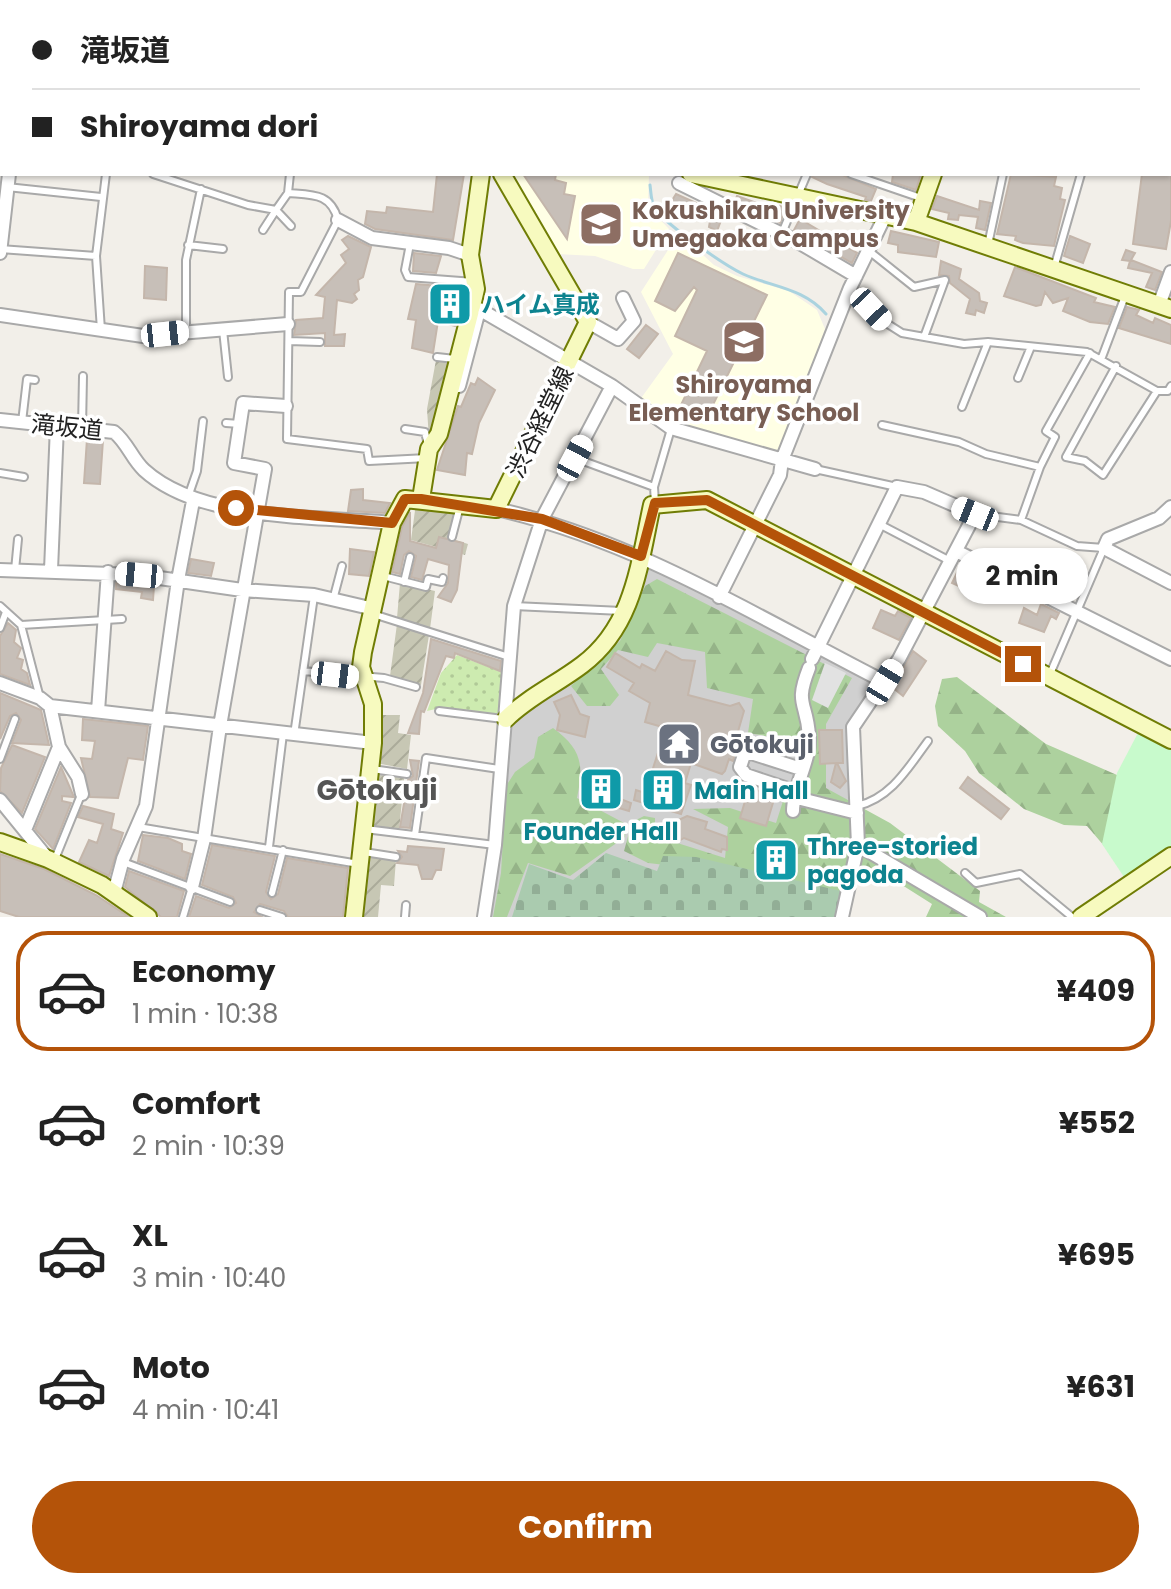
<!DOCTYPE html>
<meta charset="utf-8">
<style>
:root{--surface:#fff;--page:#f6f6f6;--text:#222;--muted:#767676;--line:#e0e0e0;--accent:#b45309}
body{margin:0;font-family:Poppins,"Noto Sans JP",sans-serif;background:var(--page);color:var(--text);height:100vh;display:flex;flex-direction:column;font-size:30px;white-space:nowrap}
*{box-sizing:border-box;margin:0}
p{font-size:26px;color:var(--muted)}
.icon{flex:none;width:44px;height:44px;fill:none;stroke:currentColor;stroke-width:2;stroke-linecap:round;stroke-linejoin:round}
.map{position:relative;height:917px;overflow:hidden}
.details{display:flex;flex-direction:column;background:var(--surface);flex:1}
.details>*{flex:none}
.guide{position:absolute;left:0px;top:0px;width:1172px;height:176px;box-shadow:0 2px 6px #0004;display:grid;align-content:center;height:176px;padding:0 32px;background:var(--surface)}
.end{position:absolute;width:36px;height:36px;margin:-18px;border:10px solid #b45309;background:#fff;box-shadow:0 0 0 4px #fff}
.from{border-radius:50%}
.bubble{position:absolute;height:56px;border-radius:28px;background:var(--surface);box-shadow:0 2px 6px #0004;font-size:26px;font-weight:700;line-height:56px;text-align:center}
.car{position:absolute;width:24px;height:48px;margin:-24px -12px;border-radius:10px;box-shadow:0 0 6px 2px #0007;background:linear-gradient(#fff 24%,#345 0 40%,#fff 0 76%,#345 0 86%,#fff 0)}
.guide b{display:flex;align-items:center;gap:28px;height:76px;font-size:30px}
.guide b+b{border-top:2px solid var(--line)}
.guide i{width:20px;height:20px;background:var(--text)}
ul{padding:14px 0 0;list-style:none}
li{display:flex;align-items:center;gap:24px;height:120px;margin:0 16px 12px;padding:0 16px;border:4px solid transparent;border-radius:32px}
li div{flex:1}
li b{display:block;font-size:30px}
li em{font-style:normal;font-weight:700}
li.selected{border-color:var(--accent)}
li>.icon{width:72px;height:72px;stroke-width:1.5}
.primary-button{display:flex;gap:16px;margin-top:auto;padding:16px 32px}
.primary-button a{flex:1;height:92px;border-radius:48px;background:var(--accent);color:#fff;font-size:32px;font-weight:700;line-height:92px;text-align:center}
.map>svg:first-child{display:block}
.education{fill:#ffffe5}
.religious{fill:#d0d0d0}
.construction{fill:url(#construction-furrows)}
.grass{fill:url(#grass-dots)}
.forest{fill:url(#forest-firs)}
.cemetery{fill:url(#cemetery-stones)}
.park{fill:#c8facc}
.parking{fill:#e2e2e2}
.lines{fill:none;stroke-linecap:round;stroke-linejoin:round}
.stream{stroke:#aad3df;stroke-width:3}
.building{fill:#c7bfb8;stroke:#c4b6ab;stroke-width:2}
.lane-casing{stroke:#a9a9a9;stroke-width:10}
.street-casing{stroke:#a9a9a9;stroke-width:16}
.secondary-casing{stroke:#707d05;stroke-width:20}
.lane{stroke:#fff;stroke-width:6}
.street{stroke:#fff;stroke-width:12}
.secondary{stroke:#f7fabf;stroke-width:16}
.route{stroke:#b45309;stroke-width:10}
.labels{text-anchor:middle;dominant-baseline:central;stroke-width:7;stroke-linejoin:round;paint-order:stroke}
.education-label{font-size:24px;font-weight:bold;fill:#785e54;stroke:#fff;text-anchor:start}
.culture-label{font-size:24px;font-weight:bold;fill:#0d838f;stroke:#fff;text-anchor:start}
.street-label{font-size:24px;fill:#222;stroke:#fff}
.worship-label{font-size:24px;font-weight:bold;fill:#5b616d;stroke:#fff;text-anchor:start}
.quarter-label{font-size:28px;font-weight:bold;fill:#555;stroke:#fff}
</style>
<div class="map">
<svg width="1171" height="917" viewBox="0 0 1171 917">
<defs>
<pattern id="construction-furrows" width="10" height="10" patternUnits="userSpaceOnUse" patternTransform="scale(2)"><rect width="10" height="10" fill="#c7c7b4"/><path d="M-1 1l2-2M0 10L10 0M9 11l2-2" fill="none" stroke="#abab9a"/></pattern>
<pattern id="grass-dots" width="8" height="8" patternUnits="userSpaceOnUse" patternTransform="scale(2)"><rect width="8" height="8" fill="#cdebb0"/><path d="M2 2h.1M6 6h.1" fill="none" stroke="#b0c997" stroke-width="1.8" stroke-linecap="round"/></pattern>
<pattern id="forest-firs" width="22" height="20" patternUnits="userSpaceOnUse" patternTransform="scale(2)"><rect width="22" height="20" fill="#add19e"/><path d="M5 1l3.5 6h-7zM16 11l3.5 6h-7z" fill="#95b388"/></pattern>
<pattern id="cemetery-stones" width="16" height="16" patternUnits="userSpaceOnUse" patternTransform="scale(2)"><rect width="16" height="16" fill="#aacbaf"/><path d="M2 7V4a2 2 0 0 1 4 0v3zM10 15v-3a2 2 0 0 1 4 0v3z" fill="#92ae96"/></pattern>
</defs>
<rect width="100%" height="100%" fill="#f2efe9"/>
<path class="education" d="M509,174H649L648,207L669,229L644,269H633L595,256L557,254Z
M679,233L714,265L737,276L789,291L817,310L825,329L779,456L668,422L639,401L673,354L641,292Z"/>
<path class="religious" d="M641,564L879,684L850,725L853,858L837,917H488L509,720L614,637Z"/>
<path class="construction" d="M436,360L455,363L434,435L429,439L427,409Z
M416,503L456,510L449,538L468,544L465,555L411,540Z
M400,583L435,591L430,629L397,618Z
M397,624L429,635L421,685L390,676Z
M380,715H400L398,733L411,735L407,769L376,763Z
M379,775L404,777V787L419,789L417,801L402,800L399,831L367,827L373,777Z
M365,855L396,859L394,886L381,885L378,917H358Z"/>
<path class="grass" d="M457,655L504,673L501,715L440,708L427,711L441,673Z"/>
<path class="forest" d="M657,579L852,678L826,724V788L890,823L980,891L979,902L1006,917H926L932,904L883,873L848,865L831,917L674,866L648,863L624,851L632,822L644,816L655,818V836L725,858L728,827L693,809L730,808L776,823L783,801L797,802L811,751L783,739L748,733L753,699L707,688L705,652L657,643L648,657L618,650L601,669L619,695L610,706H587L571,686L620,641L645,586Z
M957,677L1046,744L1117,775V861L1087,826L1064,825L1024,809L979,773L965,751L938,726L935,706L942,679Z
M553,728C582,749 584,765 577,798L626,824L625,837L570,876L528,863L507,917H493L501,873L506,786L515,772L534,758L538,737Z"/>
<path class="cemetery" d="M606,853L657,871L663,856L696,857L845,892L836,917H512L529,864L573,880Z"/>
<path class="park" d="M1139,731L1171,748V847L1126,880L1102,844L1117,773Z"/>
<path class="parking" d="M825,663L846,673L828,708L812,700Z"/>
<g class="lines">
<path class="stream" d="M650,185C651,192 651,203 655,209C668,226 724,265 743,274C772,287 804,288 826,314"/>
</g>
<path class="building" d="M437,174H464L453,240L375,229L365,224L367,211L386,213L387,207L433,212Z
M523,174H556L555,180L566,183L564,194L575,196L567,239Z
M813,174H840L876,189L871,201L865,200L866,197L827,184L812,177Z
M893,174H921L916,190L892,182Z
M1011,174L1056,177L1054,186L1062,188L1060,199L1065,200L1054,246L1023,243L1015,240L1016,236L997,234Z
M1142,174H1171V221L1166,249L1133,244Z
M676,194L723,215L717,231L709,227L710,221L686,215L671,202Z
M737,196L771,208L773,204L786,208L780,223L735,201Z
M937,196L979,210L980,201L991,203L985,230L976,228L978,217L959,215L958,220L948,219L949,213L932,209Z
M800,219L857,253L852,263L794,230Z
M891,231L939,242L936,257L898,252V245L888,243Z
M348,236L371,247L363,277L358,280L359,290L354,294L357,299L352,303L337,300L334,335L345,334L344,346H325V333L294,335L296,320L323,318L325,297L316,295L346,263L341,255L349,249L342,240Z
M1070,236L1090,244L1083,263L1064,256Z
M1126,250L1135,253L1131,260L1162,272L1155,290L1146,287L1152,273L1128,268L1130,261L1122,260Z
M414,253L441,256L436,273L413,271Z
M678,253L767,295L706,419L680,407L707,351L675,336L697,290L694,287L675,311L655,301Z
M941,261L961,269L959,279L979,293L980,301L987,303L984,313L976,310L975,315L966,313L970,299L950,283L949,276L939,275Z
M145,266L167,268L166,300L144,298Z
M1015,267L1096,298L1094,302L1115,307L1108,324L1090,322L1063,311L1068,298L1053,303L1045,292L1041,305L1036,306L1004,296Z
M416,284L463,288L455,326L438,321L433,353L412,348L416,320L408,319Z
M1127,307L1139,310L1136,315L1153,323L1155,318L1171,325V344L1119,328Z
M646,325L658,334L639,358L627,349Z
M478,378L495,390L479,423L472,454L467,453L465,475L437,470L458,406L461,407L471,383L475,385Z
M87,439L103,440L100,484L84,483Z
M363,489V500L390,503L385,513L348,511L351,490Z
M410,512V541L436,548L439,537L463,543L457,590L451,602L438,597L448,583L449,565L428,559L422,580L411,577L416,556L409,551L404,555L400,574L392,572L402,527Z
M350,549L374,552L369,576L349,574Z
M1048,557L1062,562L1050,588L1040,583Z
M191,559L214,563L211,576L188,573Z
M961,564L981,574L972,592L952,583Z
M116,583L154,586L153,600L141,598L142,592L116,589Z
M1041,604L1059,613L1056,619L1051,616L1044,632L1019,623L1024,608L1037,615Z
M881,610L895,616L898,611L911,618L899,640L873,628Z
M8,623L16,630L14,642L21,648L17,658L23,660L21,669L27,673L30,685L0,674V636Z
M431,639L501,661L500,671L455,653L454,658L446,656L424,712L421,711L419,734L408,733L423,693Z
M666,651L682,660L695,661L688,695L730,706L739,703L744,711L732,752L735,753L733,761L729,759L725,771L722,774L691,763L685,783L691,785L681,814L634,800L636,790L645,793L666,728L645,722L650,703L629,691L634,683L607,667L615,653L640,668L642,664L655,671Z
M913,651L926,661L903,696L892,687Z
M0,693L41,710L49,745L12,743L21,720L16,713L10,716L0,739Z
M571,695L580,714L589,717L585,737L557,730L560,715L554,702Z
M83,719L148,726L143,760L128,758L118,798L90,797L81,758L92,759L95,741L82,740Z
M819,730H842L843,763H837L846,781L840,788L831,782L836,763L820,764Z
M12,745L45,757L22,813L0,791L1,768Z
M410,760L419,761L410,828L400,827L408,780L413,776Z
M61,767L74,797L62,796V801L71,803L53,849L35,829Z
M594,772L618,780L613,796L631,803L629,811L585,798Z
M968,777L1009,809L1001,819L960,788Z
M749,788L775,796L766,826L740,818Z
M83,806L114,814L111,829L123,833L109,876L79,862L89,840L97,843L103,824L78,817Z
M687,816L707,822L705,829L727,837V850L722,849L721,852L684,838L677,842L669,839L666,833L668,825Z
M143,835L168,838L182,844V851L191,854L185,879L138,861Z
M212,845L275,856L266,892L271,899L278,894L287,858L348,868L343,917H288L284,911L260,904L254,912L262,917H189L196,896L229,908L236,903L233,897L202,885Z
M408,846L444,849L441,870H436L432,879H422L418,865L397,863L402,857L398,851L407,852Z
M0,854L44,869L96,895L129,917H19L0,911Z
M129,871L184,891L177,917H161L125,887Z"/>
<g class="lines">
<g class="lane-casing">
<path id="lane" d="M619,0L628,2
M289,2V0
M345,2L346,0
M153,174L248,205L276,210L288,193L290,174
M851,174L921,198
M7,187L101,197
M288,193C313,195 331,193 338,220L301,292H289L287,439L367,449L369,461L427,458
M263,230L276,210L291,226
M782,233L807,174
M410,244L405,270L408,277L474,282
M188,245L223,249
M988,245L1003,174
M0,249L96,256
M869,251L914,287L945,280L924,337
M1054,268L1081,174
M850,288L883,321L902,333L964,344L988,342L1087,352L1157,391H1168L1171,386
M101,330L96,256L106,174
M223,330L228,377
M186,331V260L201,189
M289,341L320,342
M437,357L455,359
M1102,357L1125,296
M1116,366L1066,457L1085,461L1103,475L1157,391
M1018,378L1030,349
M962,407L988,342
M22,422L27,379L35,380
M226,423L240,424
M882,425L959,442L986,454L1040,467
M82,428L83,376
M405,429L425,432L428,445
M575,458L654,487
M815,469L897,487
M0,473L24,477
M188,497L197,471L203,421
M655,503L654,487L671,429
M975,514L1021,520L1077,546L1104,548L1050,674
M1021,520L1040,467L1055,437L1046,431L1090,353
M879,524L950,561
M452,537L460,506
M15,570L18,539
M383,576L426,587L428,579L442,582L443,578
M404,582L410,557
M333,600L342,566
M0,606L21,625L40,698
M514,606L622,611
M373,614L509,657
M21,625L122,619
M0,628L6,612
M303,671L384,678L416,687
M439,711L503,719
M294,735L314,596
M0,759L15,719
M372,769L407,774
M857,806C891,798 908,768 928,741
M138,827L359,864
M365,829L495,845
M415,835L426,758L499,769
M269,847L283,734
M364,852L396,857
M55,859L81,795
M123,862L230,902
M965,873L976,883L1020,874L1072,917
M272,893L283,850
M260,910L282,917
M183,917L192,887
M405,917L406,905"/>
</g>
<g class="street-casing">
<path id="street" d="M473,0L480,2
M80,2V0
M159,2V0
M223,2V0
M409,2L410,0
M0,158L2,159
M679,183L800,243L856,276
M338,220L372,238L449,248L470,255
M0,253L9,174
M1159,305L1171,272
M479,309L612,386L671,428L815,469
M0,315L143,336L288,324
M588,322L618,339L634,321L623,298
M459,386L478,314
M0,420L114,432C127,442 132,459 144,470C201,522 319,516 392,523
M1171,507L1159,518L1108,539L1104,548L1171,583
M496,509C636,540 759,618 885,682
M956,551L1171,659
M0,570L139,575L242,590L314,595L374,609
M51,570L57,426
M719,597L780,475L782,460L850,288L886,214
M812,659L897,487L924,492L975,514L899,659L853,727L858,845L842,917
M0,683L40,698L50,706L373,743
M50,706L59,747L78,777L82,794
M98,711L108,572
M794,791L746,775L740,767L744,755L751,753L801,769
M793,797L857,813
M0,800L48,859
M793,811C793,786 811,760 809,736C807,701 794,706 809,668
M25,830L59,747
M858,845L980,917
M192,887L204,839L220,726L265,469L234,463L243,403L286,406
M114,893L123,859L146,806L178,580L193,501
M484,917L495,845L514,606L542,519L612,386"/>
</g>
<g class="secondary-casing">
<path id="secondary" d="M1027,0L1030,2
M516,2L517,0
M0,36L2,37
M1170,122L1171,123
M691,174L916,222L1171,309
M916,222L933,174
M421,499L429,449L439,434L473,302L476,289L470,255L481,174
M506,719C528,697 557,684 582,665C634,626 639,565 652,505L707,500L1171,740
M0,842L48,859L102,885L148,917
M354,917L373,743V704L361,667L363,652L392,523L405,499L496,509L588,322L502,174
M1081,917L1171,856"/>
</g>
<use href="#lane" class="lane"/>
<use href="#street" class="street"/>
<use href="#secondary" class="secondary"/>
</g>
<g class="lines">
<path class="route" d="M236,508L392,523L405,499H421L542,519L641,556L655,503L707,500L1023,664"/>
</g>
<defs>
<g id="university-square" transform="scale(2.3)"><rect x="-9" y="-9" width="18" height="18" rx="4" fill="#8d6e63" stroke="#fff"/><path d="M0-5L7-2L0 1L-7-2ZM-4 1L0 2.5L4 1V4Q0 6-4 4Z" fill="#fff"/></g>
<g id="building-square" transform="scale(2.3)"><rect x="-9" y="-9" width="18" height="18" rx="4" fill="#0f9aa8" stroke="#fff"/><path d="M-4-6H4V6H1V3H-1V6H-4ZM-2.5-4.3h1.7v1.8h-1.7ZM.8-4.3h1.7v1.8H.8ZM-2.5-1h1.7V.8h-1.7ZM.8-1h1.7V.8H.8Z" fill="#fff"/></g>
<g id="school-square" transform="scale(2.3)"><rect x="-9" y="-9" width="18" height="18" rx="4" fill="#8d6e63" stroke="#fff"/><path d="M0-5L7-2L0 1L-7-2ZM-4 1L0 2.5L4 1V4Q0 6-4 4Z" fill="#fff"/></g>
<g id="temple-square" transform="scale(2.3)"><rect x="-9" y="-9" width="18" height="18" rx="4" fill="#6b7280" stroke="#fff"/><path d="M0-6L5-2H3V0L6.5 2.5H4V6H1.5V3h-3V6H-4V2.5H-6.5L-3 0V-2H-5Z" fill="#fff"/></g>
</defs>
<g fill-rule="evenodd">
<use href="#university-square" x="601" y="224"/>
<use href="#building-square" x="450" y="304"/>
<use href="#school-square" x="744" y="342"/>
<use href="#temple-square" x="679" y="744"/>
<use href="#building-square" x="601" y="789"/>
<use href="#building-square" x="663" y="790"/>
<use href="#building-square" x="776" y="860"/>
</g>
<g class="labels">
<g class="education-label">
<text x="632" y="210">Kokushikan University<tspan x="632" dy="28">Umegaoka Campus</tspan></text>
<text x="744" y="384" text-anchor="middle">Shiroyama<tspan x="744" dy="28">Elementary School</tspan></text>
</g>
<g class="culture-label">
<text x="481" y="304">ハイム真成</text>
<text x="694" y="790">Main Hall</text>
<text x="601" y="831" text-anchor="middle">Founder Hall</text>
<text x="807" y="846">Three-storied<tspan x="807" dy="28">pagoda</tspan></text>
</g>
<g class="street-label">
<text transform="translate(540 422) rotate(-64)">渋谷経堂線</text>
<text transform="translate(67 427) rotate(6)">滝坂道</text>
</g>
<g class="worship-label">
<text x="710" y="744">Gōtokuji</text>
</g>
<g class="quarter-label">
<text x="377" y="790">Gōtokuji</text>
</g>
</g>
</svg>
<i class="end from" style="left:236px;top:508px"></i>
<i class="end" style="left:1023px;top:664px"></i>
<div class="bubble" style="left:956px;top:548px;width:132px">2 min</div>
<i class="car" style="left:871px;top:309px;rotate:137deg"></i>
<i class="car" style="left:165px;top:334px;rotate:84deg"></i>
<i class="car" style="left:575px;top:458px;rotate:28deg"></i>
<i class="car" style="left:975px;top:514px;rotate:292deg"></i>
<i class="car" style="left:139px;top:575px;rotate:275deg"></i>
<i class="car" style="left:335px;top:675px;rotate:97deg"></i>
<i class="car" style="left:885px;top:682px;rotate:31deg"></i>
<div class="guide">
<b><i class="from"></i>滝坂道</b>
<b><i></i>Shiroyama dori</b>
</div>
</div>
<section class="details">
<ul>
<li class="selected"><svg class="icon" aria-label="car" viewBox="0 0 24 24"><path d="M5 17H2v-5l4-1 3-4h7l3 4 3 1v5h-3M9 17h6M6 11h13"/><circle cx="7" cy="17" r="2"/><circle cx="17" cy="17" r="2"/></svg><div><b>Economy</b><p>1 min · 10:38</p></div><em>¥409</em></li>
<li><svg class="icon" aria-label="car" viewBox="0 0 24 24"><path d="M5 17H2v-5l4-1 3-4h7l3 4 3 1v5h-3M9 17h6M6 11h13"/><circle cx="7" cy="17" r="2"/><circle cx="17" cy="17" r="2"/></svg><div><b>Comfort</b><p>2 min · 10:39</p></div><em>¥552</em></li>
<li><svg class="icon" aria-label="car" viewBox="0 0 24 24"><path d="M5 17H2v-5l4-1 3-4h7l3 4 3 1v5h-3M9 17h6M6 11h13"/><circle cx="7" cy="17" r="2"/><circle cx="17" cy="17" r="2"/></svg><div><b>XL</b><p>3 min · 10:40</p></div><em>¥695</em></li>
<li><svg class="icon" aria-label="car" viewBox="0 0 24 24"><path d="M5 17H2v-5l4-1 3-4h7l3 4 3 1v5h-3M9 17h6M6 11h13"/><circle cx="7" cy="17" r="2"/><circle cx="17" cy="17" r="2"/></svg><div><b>Moto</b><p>4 min · 10:41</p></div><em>¥631</em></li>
</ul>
<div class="primary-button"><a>Confirm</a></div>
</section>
